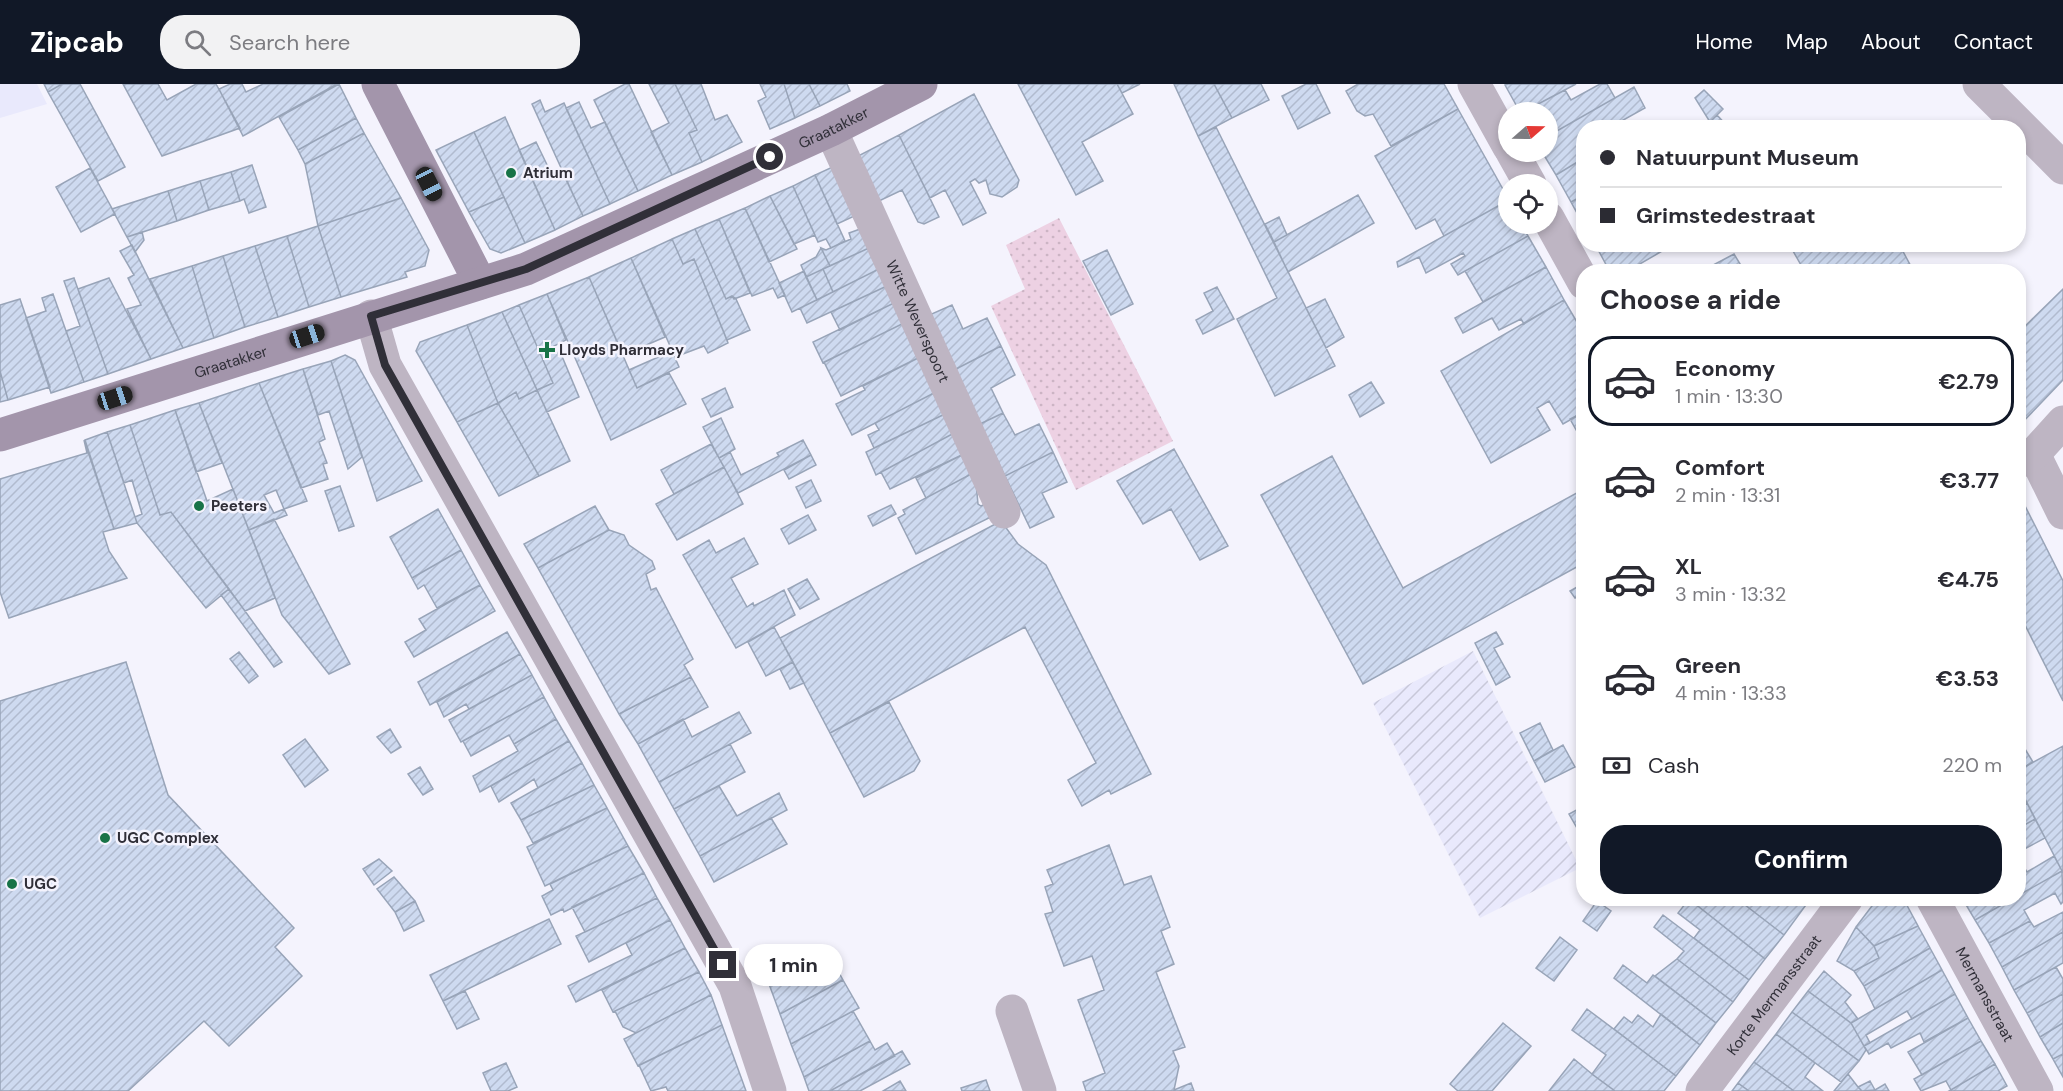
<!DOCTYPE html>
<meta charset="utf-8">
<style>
:root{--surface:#fff;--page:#f2f2f3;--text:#2b2b33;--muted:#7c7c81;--line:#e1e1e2;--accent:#111827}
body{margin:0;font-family:"DM Sans",sans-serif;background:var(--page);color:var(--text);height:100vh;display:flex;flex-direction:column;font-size:22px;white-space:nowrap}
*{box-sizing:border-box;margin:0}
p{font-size:20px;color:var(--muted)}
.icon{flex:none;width:33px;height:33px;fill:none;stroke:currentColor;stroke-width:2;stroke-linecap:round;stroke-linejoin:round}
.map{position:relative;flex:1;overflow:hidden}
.side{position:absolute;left:1576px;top:180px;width:450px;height:642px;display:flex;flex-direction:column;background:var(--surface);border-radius:24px;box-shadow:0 3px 9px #0003}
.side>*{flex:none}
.guide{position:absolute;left:1576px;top:36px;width:450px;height:132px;border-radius:24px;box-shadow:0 3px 9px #0003;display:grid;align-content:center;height:132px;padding:0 24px;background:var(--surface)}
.needle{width:39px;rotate:70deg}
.fabs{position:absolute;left:1498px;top:18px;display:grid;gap:12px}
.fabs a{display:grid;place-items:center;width:60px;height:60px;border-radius:50%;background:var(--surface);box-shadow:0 3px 9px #0003;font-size:30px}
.end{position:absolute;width:27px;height:27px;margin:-14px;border:8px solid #302f38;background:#fff;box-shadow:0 0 0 3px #fff}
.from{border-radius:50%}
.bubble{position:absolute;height:42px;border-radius:21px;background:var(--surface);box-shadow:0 3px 9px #0003;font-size:20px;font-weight:700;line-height:42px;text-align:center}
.car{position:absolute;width:18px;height:36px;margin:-18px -9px;border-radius:8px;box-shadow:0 0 4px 2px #0007;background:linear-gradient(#222 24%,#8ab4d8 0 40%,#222 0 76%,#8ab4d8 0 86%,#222 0)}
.guide b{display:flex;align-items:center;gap:21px;height:57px;font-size:22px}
.guide b+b{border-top:2px solid var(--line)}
.guide i{width:15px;height:15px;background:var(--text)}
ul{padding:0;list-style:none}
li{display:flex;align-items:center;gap:18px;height:90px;margin:0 12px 9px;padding:0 12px;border:3px solid transparent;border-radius:24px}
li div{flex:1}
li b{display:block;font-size:22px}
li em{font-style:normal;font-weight:700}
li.current{border-color:var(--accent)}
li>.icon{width:54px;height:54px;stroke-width:1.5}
h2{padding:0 24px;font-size:27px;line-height:72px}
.pay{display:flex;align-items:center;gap:15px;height:66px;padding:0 24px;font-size:22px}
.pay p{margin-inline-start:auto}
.button{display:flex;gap:12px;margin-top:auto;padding:12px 24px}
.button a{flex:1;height:69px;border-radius:24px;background:var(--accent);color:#fff;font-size:24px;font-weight:700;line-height:69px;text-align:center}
header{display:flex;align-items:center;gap:36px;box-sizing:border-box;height:84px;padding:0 30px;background:var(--accent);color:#fff}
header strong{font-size:28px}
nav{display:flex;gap:33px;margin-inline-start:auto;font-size:21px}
.search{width:420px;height:54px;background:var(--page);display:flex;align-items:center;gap:15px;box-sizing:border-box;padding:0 21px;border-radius:24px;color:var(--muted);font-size:22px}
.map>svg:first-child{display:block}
.built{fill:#e9e9fc}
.industrial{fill:url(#industrial-furrows)}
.garden{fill:url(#garden-dots)}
.building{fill:url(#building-hatch);stroke:#98a4b8;stroke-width:1.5;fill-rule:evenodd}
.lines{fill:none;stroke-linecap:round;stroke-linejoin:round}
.street{stroke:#beb5c3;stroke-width:33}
.secondary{stroke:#a395ab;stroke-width:33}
.route{stroke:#302f38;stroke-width:8}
.poi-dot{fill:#187347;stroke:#f4f3fd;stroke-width:2}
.labels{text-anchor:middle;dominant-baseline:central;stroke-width:5;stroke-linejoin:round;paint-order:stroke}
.street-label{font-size:15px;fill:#302f38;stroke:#f4f3fd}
.poi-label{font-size:15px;font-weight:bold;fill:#302f38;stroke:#f4f3fd;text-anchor:start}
</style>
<header>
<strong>Zipcab</strong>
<div class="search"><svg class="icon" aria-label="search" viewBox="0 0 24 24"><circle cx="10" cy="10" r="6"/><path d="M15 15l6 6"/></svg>Search here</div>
<nav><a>Home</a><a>Map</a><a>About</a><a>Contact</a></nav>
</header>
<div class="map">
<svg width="2063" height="1007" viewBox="0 0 2063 1007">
<defs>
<pattern id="industrial-furrows" width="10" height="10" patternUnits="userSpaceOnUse" patternTransform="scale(1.5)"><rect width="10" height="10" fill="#e9e9fc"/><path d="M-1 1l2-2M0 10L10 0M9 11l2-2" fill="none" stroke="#c8c8d9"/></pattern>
<pattern id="garden-dots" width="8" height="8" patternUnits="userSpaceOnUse" patternTransform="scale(1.5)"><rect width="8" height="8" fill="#edd1e3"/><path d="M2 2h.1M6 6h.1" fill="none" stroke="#ccb4c4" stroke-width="1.8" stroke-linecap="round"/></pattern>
<pattern id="building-hatch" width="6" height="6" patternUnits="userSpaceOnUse" patternTransform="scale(1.5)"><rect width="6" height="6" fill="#cedaf0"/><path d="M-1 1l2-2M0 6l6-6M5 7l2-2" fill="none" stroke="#b1bbcf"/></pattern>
</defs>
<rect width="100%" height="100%" fill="#f4f3fd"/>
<path class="built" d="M0,0H37L47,20L0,34Z"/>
<path class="industrial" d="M1473,567L1580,784L1480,834L1373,619Z"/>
<path class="garden" d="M1059,134L1173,357L1076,406L991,222L1025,205L1006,161Z"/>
<path class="building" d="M44,0H62L48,8Z
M62,0H80L125,83L98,97L48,8Z
M123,0H158L167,16L196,0H216L240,44L162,72Z
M230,0H242L246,8L263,0H337L243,52L219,5Z
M339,0L356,34L298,66L279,33Z
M625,0H629L672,91L638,107L594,16Z
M649,0H675L697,46L689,49L702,78L672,91L651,48L669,39Z
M675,0H701L715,36L727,31L742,58L702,78L689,49L697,46Z
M760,0H784L795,34L770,45L758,17L766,13Z
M784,0H809L820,22L795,34Z
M809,0H847L850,7L820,22Z
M1018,0H1117L1133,30L1082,58L1103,97L1076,111Z
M1117,0H1140L1122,9Z
M1174,0H1214L1232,34L1198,52Z
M1214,0H1261L1269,16L1232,34Z
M1306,0H1316L1330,29L1298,45L1282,12Z
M1358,0H1444L1458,25L1391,62L1373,30L1365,32L1357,27L1346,7Z
M1508,0H1576L1523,28H1520L1505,1Z
M1600,0H1607L1615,14L1548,52V28H1523L1565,6L1571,16Z
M1634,3L1645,24L1609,44H1584V74L1556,91L1542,68H1548V52Z
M1704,6L1723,25L1710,38L1695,14Z
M974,10L1019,96L1017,103L1002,113L990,110L986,96L979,99L975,95L970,98L986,129L963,141L945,106L930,114L899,51Z
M540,16L545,28L564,19L610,120L583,132L532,20Z
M579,18L591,44L605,38L638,107L610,120L566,24Z
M1458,25L1509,116L1444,152L1435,135L1416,145L1375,72Z
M1717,31L1729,44H1713L1710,38Z
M505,33L555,146L525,159L474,48Z
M356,34L364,49L305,80L298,66Z
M1216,43L1335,282L1275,312L1237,235L1277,214L1198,52Z
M474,48L504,113L469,128L436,66Z
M364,49L401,114L318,142L305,80Z
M899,51L939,133L924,140L918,138L902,106L879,117L858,72Z
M536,58L552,91L562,87L583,132L555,146L519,66Z
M1584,74V111L1571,118L1556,91Z
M252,81L266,123L249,129L244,115L240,117L231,88Z
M837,81L859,130L837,140L815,91Z
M90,84L115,130L81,148L56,103Z
M231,88L240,117L209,126L200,97Z
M815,91L845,157L831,164L826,155L818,158L793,102Z
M200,97L209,126L177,137L168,107Z
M793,102L815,151L794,160L770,112Z
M168,107L177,137L127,153L112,125Z
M1358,111L1374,139L1288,188L1274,158Z
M1584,111V142L1571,118Z
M770,112L797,165L769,178L745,124Z
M504,113L525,159L501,169L490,165L469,128Z
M401,114L429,166L425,182L405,188L407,193L341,213L318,142Z
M1509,116V140H1521L1528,152L1458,191L1451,180L1465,172L1463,169L1426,189L1419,173L1398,183L1397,178Z
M745,124L785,211L778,214L773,204L752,212L719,135Z
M1279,133L1287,151L1274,158L1265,140Z
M719,135L750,209L734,215L732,212L726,215L695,145Z
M318,142L341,213L309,223L287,152Z
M863,144L871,163L830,182L821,164L826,166L851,155L849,149Z
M695,145L726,215L732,212L736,215L750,246L727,256L694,175L683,180L672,155Z
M142,148L144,156L135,168L127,153Z
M287,152L309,223L278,233L255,162Z
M1528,152L1546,183L1483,218L1465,187Z
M672,155L683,180L694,175L728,259L708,269L704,262L675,273L631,174Z
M1595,160H1661L1664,166L1626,188H1610Z
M1789,160H1899L1914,188H1805Z
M132,161L183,264L151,275L127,225L141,221L128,194L134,191L120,167Z
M255,162L278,233L245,243L223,172Z
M871,163L881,184L833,208L823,185Z
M821,164L830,182L806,193L801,181L816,173Z
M1107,166L1133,220L1111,231L1083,177Z
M1734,170L1745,188H1700Z
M223,172L245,243L214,254L192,182Z
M631,174L665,253L623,271L589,193Z
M192,182L214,254L183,264L150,195Z
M1546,183L1564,216L1524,240L1521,235L1499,246L1492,234L1463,249L1455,234Z
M881,184L889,201L807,239L800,224Z
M823,185L833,208L817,216L806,193Z
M804,187L817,216L792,228L779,199Z
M589,193L637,304L669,289L686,320L611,356L547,210Z
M74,194L108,290L84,298L66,247L80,242L64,197Z
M109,194L151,275L108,290L78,205Z
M889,201L896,218L840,246L831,228Z
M1217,203L1234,235L1203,250L1196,236L1213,227L1204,209Z
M2063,205V296L2019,342V248Z
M53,210L84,298L51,309L26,234L46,227L42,214Z
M547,210L566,256L554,262L558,271L561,270L579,313L547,328L537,306L553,299L519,221Z
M20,215L50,303L8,316L0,287V221Z
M1325,215L1344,253L1326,264L1306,224Z
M1564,216L1584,250V328L1563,340L1549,317L1537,324L1550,346L1491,379L1441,287Z
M896,218L906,238L823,279L813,258Z
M519,221L553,299L537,306L502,228Z
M952,221L963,245L987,234L1001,262L954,286L927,232Z
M502,228L537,306L519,315L516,308L498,319L467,241Z
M906,238L922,272L841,312L824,278Z
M467,241L498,319L457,338L416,267L420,258Z
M1001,262L1015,291L991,304L1003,329L980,340L954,286Z
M672,267L679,283L637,304L629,286Z
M345,271L355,276L422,397L377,417L331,277Z
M922,272L938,307L852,351L836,320L865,306L863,302Z
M331,277L362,373L348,385L329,327L318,331L303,285Z
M303,285L325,355L319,358L327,379L323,380L328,395L301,404L259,299Z
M0,287L8,316L0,318Z
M1371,298L1384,319L1360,333L1349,311Z
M259,299L307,417L284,425L287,431L249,446L199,319ZM276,406L284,425L274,429L264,411Z
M725,304L733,323L711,333L702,315Z
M537,306L570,377L539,392L498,319L516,308L519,315Z
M938,307L947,329L874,364L868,351L879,346L875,339Z
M199,319L222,379L196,388L175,326Z
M498,319L539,392L499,412L457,338Z
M175,326L207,417L233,405L275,514L245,527L171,428L160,431L130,341Z
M1584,328V360L1570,335Z
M947,329L956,348L876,391L866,368Z
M1003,329L1015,351L1039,340L1053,368L1005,392L980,340Z
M721,334L735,365L719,374L703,343Z
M130,341L160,431L171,428L229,505L206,524L137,439L135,433L142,430L132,396L124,399L107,348Z
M107,348L137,439L114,445L85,356Z
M956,348L966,369L890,405L881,388Z
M84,356L114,445L103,448L109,467L127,494L9,534L0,508V395L87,369Z
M803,356L811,371L738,409L719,374L730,368L741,391L779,372L777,369Z
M711,360L724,383L674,410L661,386Z
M1174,365L1228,462L1200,476L1171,425L1143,440L1117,397Z
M1053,368L1067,398L1042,409L1054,433L1030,444L1005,392Z
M966,369L975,388L926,414L916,394Z
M811,371L816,381L789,395L784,386Z
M1332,372L1403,504L1584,405V479L1363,600L1261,411Z
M724,383L743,420L677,456L656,420Z
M975,388L978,420L981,422L988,419L995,431L916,470L898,434L905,430L903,426Z
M811,396L821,417L806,424L796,403Z
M340,402L354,442L339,447L325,407Z
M2019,410L2063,497V617L2019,529Z
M891,421L896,430L873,442L868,432Z
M595,422L609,446L538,484L524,460Z
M438,425L461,466L412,494L390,453Z
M808,431L816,446L789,460L781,445Z
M274,435L350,580L329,590L282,531L249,446Z
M1001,437L1018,460L1046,481L1151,690L1111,710L1109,706L1082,722L1068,696L1096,679L1025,543L830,649L780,554Z
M609,446L624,451L629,461L652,477L655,485L646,490L651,506L656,504L693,575L684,581L691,593L619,630L538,484Z
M744,454L758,480L731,494L747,523L753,519L754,522L784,506L795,531L736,564L683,471L709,456L716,469Z
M461,466L480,501L437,524L424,501L418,505L412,494Z
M807,495L819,515L800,525L788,505Z
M1584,499V510L1575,514L1570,507Z
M480,501L495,527L414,573L405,558L426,546L419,535Z
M229,505L282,578L274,583L221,511Z
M774,543L793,578L766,592L748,558Z
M507,548L520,570L430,621L418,598Z
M1496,548L1503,560L1494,564L1510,593L1496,601L1475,559Z
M239,568L258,592L249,599L230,575Z
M520,570L532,591L469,625L466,620L444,633L437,618Z
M126,578L168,711L294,844L275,863L302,892L229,962L204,937L128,1007H0V617Z
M793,578L804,599L790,605L780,585Z
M532,591L544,613L461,658L449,636Z
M691,593L708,623L638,660L619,630Z
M544,613L556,635L514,660L509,651L471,672L463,657Z
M889,618L920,677L914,687L864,713L830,649Z
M739,628L751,649L659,698L638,660L683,635L692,653Z
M556,635L569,657L480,708L473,692L518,667L514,660Z
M1540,639L1553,666L1534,677L1520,649Z
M390,645L401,663L391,669L377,653Z
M305,655L328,686L305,703L283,671Z
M569,657L582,679L538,704L534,695L499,718L491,702Z
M730,660L745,688L674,725L659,698Z
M1563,661L1575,683L1545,698L1534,677Z
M2063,662V789L2019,703V686Z
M2025,665L2033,678L2019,686V668Z
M582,679L594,701L521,736L511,719Z
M420,683L433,705L423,711L408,690Z
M594,701L607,724L533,759L521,736Z
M719,702L737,732L779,709L787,726L700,772L674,725Z
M2027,719L2035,735L2019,744V723Z
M1584,722V750L1581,751L1569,730Z
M607,724L628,762L545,802L527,763Z
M771,734L787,760L714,798L700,772Z
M2035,735L2045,754L2019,768V744Z
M1109,761L1124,801L1151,792L1170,843L1161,847L1174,880L1156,888L1185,963L1173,967L1179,982L1174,1006L1191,999L1194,1007H1086L1083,998L1105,989L1078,916L1104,906L1092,872L1064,882L1045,830L1053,828L1045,803L1053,800L1047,786Z
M628,762L644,789L564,828L563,825L551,831L542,812L553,806L550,800Z
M2054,772L2062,787L2019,811V783L2023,781L2027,788Z
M379,775L392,787L374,801L363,785Z
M2062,787L2063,818L2061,820L2055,809L2024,826L2030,837L1989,859L1975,836L2014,814H2019V811Z
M644,789L657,814L585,848L572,823Z
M394,793L415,817L395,828L377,805Z
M657,814L670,836L589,878L576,852Z
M1697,814H1736L1784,851L1765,875L1694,819Z
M1736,814H1811L1784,851Z
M1878,814H1903L1918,842L1874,862L1856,843Z
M1962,814H2014L1975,836Z
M1689,815L1765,875L1749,896L1694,854L1700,846L1678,829Z
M415,817L424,837L404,847L395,828Z
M1597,817L1611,827L1597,847L1583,837Z
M2063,828V848L2002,883L1989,859L2030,837L2034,843Z
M1663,831L1749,896L1733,918L1677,875L1684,867L1654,843Z
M549,835L561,860L443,917L430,891Z
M670,836L685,864L576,918L568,902L632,871L626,859Z
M1918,842L1930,864L1864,902L1854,887L1879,874L1874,862Z
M1856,843L1874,862L1879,874L1854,887L1837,877Z
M2063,848V879L2014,906L2002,883Z
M1560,853L1577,866L1554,897L1536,884Z
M685,864L699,888L613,928L602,906Z
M1930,864L1942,886L1875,925L1864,902Z
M829,871L843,896L780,930L769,900L815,873L816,877Z
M1677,875L1733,918L1716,939L1655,892Z
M1623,881L1647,899L1653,891L1716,939L1700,961L1614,894Z
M2056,883L2063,895V910L2027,929L2014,906Z
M1942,886L1955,910L1912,935L1907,927L1866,951L1870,959L1864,962L1851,939Z
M1824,887L1851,911L1845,918L1858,935L1851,939L1808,907Z
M699,888L711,911L636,949L623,943L615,927Z
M843,896L859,924L791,960L780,930Z
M465,907L479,935L457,945L443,917Z
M1808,907L1851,939L1866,966L1859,977L1792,928Z
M1955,910L1968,934L1924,958L1920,949L1891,964L1888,959L1869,970L1864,962Z
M2063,910V939L2040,953L2027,929Z
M711,911L722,941L638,982L624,955Z
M1587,925L1676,992L1664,1007H1615L1592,990L1606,971L1572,946Z
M853,927L870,957L804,993L791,960Z
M1792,928L1859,977L1841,998L1776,950Z
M1661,930L1700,961L1676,992L1614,945L1624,933L1632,939L1638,931L1653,943Z
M1968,934L1981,957L1922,991L1908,968Z
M1503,939L1531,962L1492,1007H1458L1450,1000Z
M2063,939V970L2053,975L2040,953Z
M722,941L746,1007H668L666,1003L651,1007L639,981Z
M1776,950L1815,979L1805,993L1823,1007H1794L1754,978Z
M870,957L875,966L887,959L895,972L830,1007H809L804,993Z
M1981,957L1995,980L1951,1006L1946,997L1921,1007L1914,995Z
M902,967L910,980L860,1007H830Z
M2063,970V993L2053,975Z
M1574,975L1592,990L1615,1007H1549Z
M1754,978L1794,1007H1749L1738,999Z
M506,979L517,1003L508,1007H491L483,989Z
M1995,980L2007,1002L1998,1007H1949Z
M1848,990L1858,1003L1862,1007H1834Z
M986,996L990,1007H962L961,1004Z
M900,997L906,1007H883Z
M1870,997L1875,1006L1862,1007L1858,1003Z
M1738,999L1749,1007H1732Z
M1885,1000L1889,1007H1872L1875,1006Z"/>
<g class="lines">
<g class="street">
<path d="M1474,0L1509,63"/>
<path d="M1979,0L2063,84"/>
<path id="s1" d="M831,46L1004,428"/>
<path d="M1512,68L1530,100"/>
<path d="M1548,134L1584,199"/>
<path d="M371,232L385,281L735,902L770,1007"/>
<path d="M2034,370L2063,429"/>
<path d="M2019,378L2034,370L2063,338"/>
<path id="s2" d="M1932,814L2037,1007"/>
<path d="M1012,927L1040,1007"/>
<path id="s3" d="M1702,1007L1847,814"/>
</g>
<g class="secondary">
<path d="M378,0L480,199"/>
<path id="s4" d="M0,351L526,185L831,46L921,0"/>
</g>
</g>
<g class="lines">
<path class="route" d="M723,881L385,281L371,232L526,185L770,73"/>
</g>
<g class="poi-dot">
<circle cx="511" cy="89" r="6"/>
<path d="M544 257h6v6h6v6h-6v6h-6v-6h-6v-6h6z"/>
<circle cx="199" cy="422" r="6"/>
<circle cx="105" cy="754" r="6"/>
<circle cx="12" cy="800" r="6"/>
</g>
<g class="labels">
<g class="street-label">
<text stroke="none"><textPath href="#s4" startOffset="890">Graatakker</textPath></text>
<text stroke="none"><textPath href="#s1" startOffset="210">Witte Weverspoort</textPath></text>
<text stroke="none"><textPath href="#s4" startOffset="242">Graatakker</textPath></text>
<text stroke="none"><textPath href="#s3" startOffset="120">Korte Mermansstraat</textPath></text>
<text stroke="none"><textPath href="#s2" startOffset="110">Mermansstraat</textPath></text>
</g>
<g class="poi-label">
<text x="523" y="89">Atrium</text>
<text x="559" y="266">Lloyds Pharmacy</text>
<text x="211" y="422">Peeters</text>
<text x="117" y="754">UGC Complex</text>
<text x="24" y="800">UGC</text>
</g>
</g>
</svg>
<div class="fabs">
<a><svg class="needle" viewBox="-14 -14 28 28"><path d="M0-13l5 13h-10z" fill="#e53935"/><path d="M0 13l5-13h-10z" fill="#7c7c81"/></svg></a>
<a><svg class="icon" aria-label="locate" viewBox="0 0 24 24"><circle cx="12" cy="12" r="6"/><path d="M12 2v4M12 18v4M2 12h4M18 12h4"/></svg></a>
</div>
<i class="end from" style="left:770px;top:73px"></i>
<i class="end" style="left:723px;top:881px"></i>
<div class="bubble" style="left:744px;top:860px;width:99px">1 min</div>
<i class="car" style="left:429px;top:100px;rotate:153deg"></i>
<i class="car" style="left:307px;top:252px;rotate:72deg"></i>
<i class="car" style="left:115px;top:314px;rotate:72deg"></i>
<div class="guide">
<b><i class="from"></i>Natuurpunt Museum</b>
<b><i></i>Grimstedestraat</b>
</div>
<section class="side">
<h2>Choose a ride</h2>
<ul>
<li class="current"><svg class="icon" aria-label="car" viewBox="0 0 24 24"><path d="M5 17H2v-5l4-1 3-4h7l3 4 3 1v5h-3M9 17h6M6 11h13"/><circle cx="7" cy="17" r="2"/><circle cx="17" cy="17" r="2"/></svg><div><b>Economy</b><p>1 min · 13:30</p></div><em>€2.79</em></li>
<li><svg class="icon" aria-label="car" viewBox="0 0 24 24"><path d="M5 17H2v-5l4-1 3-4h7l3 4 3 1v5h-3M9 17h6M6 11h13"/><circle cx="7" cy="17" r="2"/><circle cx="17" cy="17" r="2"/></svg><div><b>Comfort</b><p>2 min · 13:31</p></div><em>€3.77</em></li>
<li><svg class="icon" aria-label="car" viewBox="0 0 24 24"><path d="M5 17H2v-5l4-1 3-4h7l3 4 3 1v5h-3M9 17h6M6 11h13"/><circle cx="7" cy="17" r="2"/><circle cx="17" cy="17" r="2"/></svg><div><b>XL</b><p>3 min · 13:32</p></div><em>€4.75</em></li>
<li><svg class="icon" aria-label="car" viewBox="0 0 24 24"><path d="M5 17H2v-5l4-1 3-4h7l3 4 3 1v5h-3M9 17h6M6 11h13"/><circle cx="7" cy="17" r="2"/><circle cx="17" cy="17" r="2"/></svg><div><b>Green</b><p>4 min · 13:33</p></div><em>€3.53</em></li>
</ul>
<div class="pay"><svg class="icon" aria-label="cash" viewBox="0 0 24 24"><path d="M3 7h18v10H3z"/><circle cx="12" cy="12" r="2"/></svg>Cash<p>220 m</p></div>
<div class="button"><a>Confirm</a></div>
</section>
</div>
